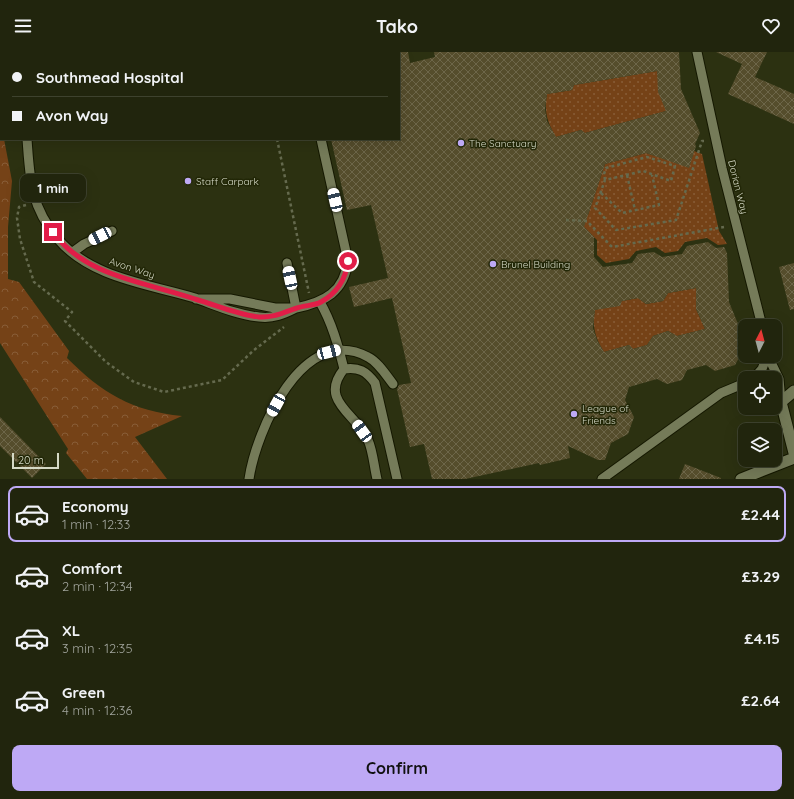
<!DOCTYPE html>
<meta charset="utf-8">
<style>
:root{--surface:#21250d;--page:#2d311b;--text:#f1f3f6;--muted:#a2a59d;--line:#3e422e;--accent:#bea9f5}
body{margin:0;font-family:Quicksand,sans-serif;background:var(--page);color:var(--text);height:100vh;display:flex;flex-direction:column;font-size:15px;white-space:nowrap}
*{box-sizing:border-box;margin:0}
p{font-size:13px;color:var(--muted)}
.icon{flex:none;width:22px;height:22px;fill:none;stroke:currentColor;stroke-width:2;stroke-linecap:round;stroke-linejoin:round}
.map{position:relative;height:427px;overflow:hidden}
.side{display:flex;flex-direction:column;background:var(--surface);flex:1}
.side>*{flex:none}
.hud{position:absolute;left:0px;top:0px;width:400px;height:88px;box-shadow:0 4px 16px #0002,0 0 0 1px var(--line);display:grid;align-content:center;height:88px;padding:0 12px;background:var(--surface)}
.needle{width:26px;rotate:6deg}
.controls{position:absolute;left:738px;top:267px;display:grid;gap:8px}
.controls a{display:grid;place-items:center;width:44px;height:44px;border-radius:8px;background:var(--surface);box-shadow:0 4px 16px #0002,0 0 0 1px var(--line);font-size:20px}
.scale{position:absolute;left:12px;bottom:10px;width:47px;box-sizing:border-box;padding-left:4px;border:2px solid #d5d9c6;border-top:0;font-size:11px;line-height:14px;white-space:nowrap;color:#d5d9c6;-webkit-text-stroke:3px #222707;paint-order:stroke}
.end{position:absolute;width:18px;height:18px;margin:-9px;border:5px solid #e11d48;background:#fff;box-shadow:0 0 0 2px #fff}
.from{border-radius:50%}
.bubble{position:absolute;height:28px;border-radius:8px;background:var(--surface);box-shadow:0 4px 16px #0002,0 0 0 1px var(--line);font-size:13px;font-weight:700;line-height:28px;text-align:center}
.car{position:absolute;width:12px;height:24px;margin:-12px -6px;border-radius:5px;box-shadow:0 0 3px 1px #0007;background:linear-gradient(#fff 24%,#345 0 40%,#fff 0 76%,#345 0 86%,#fff 0)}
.hud b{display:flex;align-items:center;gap:14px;height:38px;font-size:15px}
.hud b+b{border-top:1px solid var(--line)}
.hud i{width:10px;height:10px;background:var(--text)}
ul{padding:7px 0 0;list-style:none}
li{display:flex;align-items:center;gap:12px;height:56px;margin:0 8px 6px;padding:0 4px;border:2px solid transparent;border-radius:8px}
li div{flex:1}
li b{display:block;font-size:15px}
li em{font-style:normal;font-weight:700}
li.current{border-color:var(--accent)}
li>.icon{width:36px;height:36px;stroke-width:1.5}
.button{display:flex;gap:8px;margin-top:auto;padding:8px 12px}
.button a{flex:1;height:46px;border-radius:8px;background:var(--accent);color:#111;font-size:16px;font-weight:700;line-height:46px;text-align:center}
header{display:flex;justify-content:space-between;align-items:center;height:52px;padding:0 12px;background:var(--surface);font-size:18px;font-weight:700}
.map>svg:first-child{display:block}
.forest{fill:url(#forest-crowns)}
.garden{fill:url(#garden-dots)}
.building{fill:url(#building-cross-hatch);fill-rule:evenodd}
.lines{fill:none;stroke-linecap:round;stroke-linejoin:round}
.service-casing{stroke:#151800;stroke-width:11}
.minor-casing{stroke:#151800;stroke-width:13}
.path{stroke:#656a4e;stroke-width:2.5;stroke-dasharray:3 3;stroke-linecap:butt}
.service{stroke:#757b59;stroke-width:9}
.minor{stroke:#757b59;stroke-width:11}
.route{stroke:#e11d48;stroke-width:5}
.poi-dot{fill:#bea9f5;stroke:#222707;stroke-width:1.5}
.labels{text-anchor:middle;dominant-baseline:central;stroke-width:3;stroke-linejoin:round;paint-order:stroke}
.poi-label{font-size:10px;fill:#d5d9c6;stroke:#222707;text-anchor:start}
.street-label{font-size:10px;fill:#d5d9c6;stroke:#222707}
</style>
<header><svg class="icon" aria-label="menu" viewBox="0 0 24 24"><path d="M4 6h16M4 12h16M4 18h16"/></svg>Tako<svg class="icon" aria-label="heart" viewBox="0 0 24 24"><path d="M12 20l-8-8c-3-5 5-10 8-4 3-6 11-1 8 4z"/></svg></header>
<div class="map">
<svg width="794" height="427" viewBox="0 0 794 427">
<defs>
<pattern id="forest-crowns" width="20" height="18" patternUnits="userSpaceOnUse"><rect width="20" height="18" fill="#754217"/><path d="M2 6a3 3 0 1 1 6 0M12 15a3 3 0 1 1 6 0" fill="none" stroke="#885d37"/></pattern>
<pattern id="garden-dots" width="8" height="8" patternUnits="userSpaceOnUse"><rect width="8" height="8" fill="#754217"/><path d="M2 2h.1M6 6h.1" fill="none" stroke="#885d37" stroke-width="1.8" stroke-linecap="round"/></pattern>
<pattern id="building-cross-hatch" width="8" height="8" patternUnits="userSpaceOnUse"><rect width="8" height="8" fill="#554d2c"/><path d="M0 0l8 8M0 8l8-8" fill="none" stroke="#6d6649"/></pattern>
</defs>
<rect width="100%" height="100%" fill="#2c3111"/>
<path class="forest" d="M0,67L1,87H4L12,129L8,175V227L19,230L69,299L67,306C102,341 132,359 182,364L135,385L167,427H87L66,401L68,397L0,291Z"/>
<path class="garden" d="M657,19L666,59L585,81L581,78L556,85C547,70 544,60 547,42L572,38L574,33Z
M694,99L702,102L719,179L727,192L718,193L707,186L685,190L678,199L665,201L656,195L636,199L629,207L606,211L597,203V188L583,174L568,163H588L605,112L646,101L689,115Z
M696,236V257L705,277L677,284L668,279L653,284L647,293L633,297L629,293L604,300C595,285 592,275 595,258L622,249L638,246L646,252L663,249L668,241Z"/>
<path class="building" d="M399,0H408L410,11L435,5L434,0H679L681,37L700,81L695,92L696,94L689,116L646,101L605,112L584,175L594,185V205L603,215L632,211L638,202L654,200L662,205L682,202L687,194L708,190L716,196L724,195L727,201L729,250L745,289V302L740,304L735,313L715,319L706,313L687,318L682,328L667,332L657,327L629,335L625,348L634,365L628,382L611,391L605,408H598L568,394L570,406L540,413L539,411L465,427H432L424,392L410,395L397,337L399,333L411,331L392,246L354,255L349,235L388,226L371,153L347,158L331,87H399ZM657,19L658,40L666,59L585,81L581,78L556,85L547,69L545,57L547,42L572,38L574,33ZM696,236V257L705,277L677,284L668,279L653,284L647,293L633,297L629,293L604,300L597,288L593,276L595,258L620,254L622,249L638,246L646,252L663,249L668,241Z
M716,0H767L755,25L794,42V72L728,42L742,12Z
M794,211V257L790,258L779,215Z
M0,365L46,412L32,426L0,394Z
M685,412L721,426V427H679Z"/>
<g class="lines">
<g class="service-casing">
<path id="service" d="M302,0V1
M697,0L722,116L762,274
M0,16L1,18
M27,87C30,127 30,153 57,186C90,226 149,232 195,246C215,253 237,263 259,265C273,267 284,262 296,256H275L230,247H196
M73,200L84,192L112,179
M287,211L296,256C325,250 344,240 348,209L321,87
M320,250C332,271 338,293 344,317
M768,304L779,327L781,350
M754,326L762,317L767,304
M249,427C256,379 303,270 368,305C378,310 386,323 393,332
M377,427C374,415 373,399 368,388C357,362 318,349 344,317C359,315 366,319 375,331L397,427
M602,427L721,341L745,331"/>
</g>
<g class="minor-casing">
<path id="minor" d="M794,339L781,350L794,401
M741,427L794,406"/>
</g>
<path class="path" d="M3,0V1
M259,0V1
M277,87L309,241
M627,123L635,158
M605,128L604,122L606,116L647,105L675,114L671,129L643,119L605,128L595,156L616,178L676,168L702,89H704
M601,141L622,161L659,153L652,123
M26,153L19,155L17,166L20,187L34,230L72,260L65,269L106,310L134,330L164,340L222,328L254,298L284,275
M566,168L587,169L612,195L724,175"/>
<use href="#service" class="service"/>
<use href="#minor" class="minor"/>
</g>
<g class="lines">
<path class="route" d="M53,180C85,225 146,230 195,247C216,253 238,263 259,265C274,266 284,260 297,256C305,253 314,254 321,250C337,241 346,226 348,209"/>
</g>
<g class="poi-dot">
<circle cx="461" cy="91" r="4"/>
<circle cx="188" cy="129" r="4"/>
<circle cx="493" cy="212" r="4"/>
<circle cx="574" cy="362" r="4"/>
</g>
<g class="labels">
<g class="poi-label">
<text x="469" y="91">The Sanctuary</text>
<text x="196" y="129">Staff Carpark</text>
<text x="501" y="212">Brunel Building</text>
<text x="582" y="356">League of<tspan x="582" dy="12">Friends</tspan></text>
</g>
<g class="street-label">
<text transform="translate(738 135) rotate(76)">Dorian Way</text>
<text transform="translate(132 216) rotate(18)">Avon Way</text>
</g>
</g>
</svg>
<div class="controls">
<a><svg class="needle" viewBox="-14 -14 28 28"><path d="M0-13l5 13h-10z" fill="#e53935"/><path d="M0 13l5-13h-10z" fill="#a2a59d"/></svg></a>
<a><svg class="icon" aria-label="locate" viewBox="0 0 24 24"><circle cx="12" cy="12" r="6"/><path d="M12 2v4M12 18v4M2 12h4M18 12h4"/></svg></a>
<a><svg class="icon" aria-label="layers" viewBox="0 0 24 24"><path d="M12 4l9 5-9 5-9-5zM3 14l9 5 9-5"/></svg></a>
</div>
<div class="scale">20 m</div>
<i class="end from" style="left:348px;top:209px"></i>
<i class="end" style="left:53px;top:180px"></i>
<div class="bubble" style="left:20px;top:122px;width:66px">1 min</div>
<i class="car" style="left:335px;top:148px;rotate:347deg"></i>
<i class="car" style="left:100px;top:184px;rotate:243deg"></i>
<i class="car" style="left:290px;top:226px;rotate:348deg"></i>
<i class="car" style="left:329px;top:300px;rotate:75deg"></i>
<i class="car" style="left:276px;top:353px;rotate:209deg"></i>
<i class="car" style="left:362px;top:379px;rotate:324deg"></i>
<div class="hud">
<b><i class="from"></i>Southmead Hospital</b>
<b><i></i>Avon Way</b>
</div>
</div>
<section class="side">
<ul>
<li class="current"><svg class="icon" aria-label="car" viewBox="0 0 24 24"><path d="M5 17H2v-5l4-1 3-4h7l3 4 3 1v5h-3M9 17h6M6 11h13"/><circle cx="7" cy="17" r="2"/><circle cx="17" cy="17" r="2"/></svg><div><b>Economy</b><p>1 min · 12:33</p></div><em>£2.44</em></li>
<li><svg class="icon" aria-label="car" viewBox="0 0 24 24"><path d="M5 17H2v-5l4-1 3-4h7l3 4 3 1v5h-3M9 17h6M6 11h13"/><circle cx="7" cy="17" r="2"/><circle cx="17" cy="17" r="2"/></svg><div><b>Comfort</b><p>2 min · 12:34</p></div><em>£3.29</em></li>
<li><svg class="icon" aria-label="car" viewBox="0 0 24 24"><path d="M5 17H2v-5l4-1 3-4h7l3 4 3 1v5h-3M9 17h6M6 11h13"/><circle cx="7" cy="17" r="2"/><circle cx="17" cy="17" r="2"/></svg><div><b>XL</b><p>3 min · 12:35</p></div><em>£4.15</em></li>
<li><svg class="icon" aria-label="car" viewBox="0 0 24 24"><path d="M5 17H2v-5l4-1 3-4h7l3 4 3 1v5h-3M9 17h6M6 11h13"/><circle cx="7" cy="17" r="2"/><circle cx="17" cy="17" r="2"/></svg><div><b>Green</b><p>4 min · 12:36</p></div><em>£2.64</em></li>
</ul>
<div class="button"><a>Confirm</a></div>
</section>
